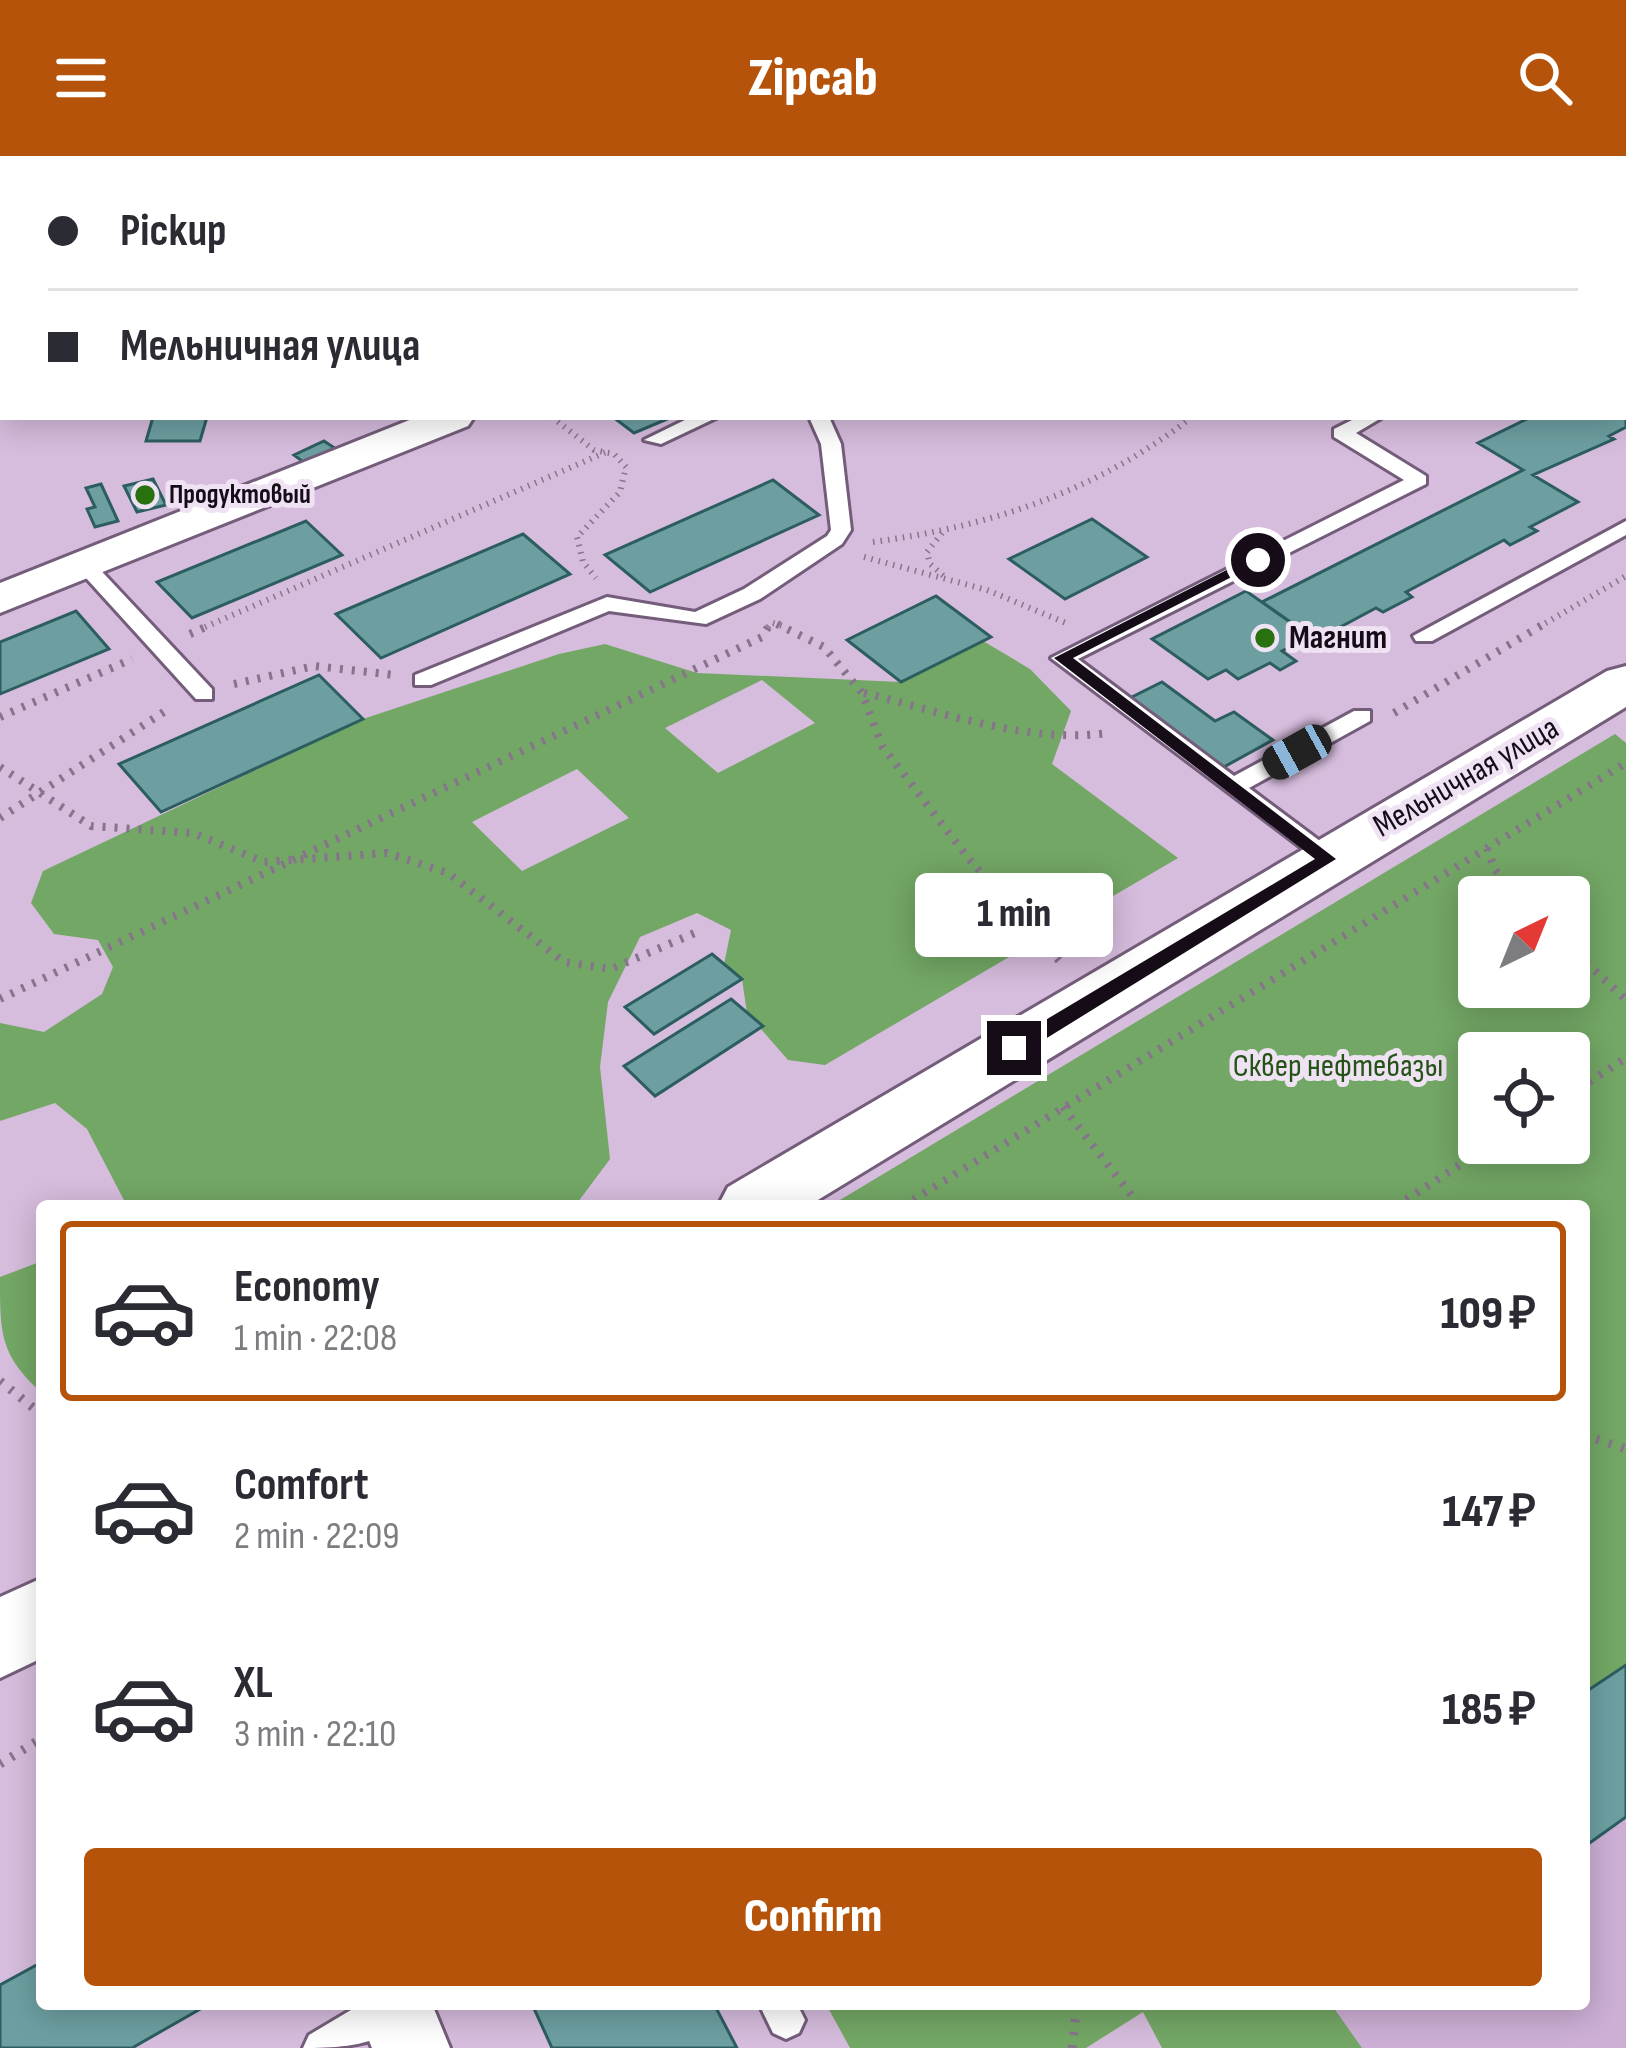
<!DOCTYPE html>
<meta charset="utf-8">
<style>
:root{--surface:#fff;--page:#f7f7f7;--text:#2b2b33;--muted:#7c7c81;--line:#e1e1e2;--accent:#b45309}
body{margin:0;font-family:"Sofia Sans Condensed",sans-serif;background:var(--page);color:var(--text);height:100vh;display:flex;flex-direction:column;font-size:45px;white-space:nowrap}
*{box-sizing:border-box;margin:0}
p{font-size:39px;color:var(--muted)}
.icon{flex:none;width:66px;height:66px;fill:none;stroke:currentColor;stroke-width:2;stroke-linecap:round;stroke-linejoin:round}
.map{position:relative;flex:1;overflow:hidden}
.panel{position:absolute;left:36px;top:1044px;width:1554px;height:810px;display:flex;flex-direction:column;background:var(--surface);border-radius:12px;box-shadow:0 6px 30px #0003}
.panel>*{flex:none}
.top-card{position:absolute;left:0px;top:0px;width:1626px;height:264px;box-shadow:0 6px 30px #0003;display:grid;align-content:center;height:264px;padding:0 48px;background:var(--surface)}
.needle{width:78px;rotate:43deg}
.tools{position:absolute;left:1458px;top:720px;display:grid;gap:24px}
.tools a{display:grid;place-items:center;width:132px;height:132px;border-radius:12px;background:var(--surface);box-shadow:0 6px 30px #0003;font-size:60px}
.end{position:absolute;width:54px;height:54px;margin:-27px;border:15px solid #150c17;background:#fff;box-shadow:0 0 0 6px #fff}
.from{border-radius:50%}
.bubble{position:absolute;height:84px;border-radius:12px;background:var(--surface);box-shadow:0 6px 30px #0003;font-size:39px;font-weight:800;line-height:84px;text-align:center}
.car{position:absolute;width:36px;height:72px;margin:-36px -18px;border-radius:15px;box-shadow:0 0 9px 3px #0007;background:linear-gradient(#222 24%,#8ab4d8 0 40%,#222 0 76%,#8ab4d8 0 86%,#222 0)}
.top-card b{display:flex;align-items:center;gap:42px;height:114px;font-size:45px}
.top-card b+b{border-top:3px solid var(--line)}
.top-card i{width:30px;height:30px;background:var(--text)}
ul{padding:21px 0 0;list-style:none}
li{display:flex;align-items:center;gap:36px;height:180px;margin:0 24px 18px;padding:0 24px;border:6px solid transparent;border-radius:12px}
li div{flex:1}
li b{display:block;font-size:45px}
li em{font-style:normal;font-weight:800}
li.on{border-color:var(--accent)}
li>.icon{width:108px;height:108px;stroke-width:1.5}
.cta{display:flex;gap:24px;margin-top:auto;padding:24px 48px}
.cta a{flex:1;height:138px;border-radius:12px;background:var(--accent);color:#fff;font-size:48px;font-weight:800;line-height:138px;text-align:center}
header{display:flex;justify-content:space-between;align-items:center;height:156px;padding:0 48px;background:var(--accent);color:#fff;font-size:54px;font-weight:800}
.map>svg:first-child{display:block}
.built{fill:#cdafd5}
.green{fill:#73a765;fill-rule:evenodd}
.building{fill:#6d9fa1;stroke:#2c5d60;stroke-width:3}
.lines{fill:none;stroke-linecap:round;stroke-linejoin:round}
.service-casing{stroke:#745d7a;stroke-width:6}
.minor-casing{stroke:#745d7a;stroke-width:6}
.primary-casing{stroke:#745d7a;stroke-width:6}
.path-far2{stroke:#87748c;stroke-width:6;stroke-dasharray:1.5 6;stroke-linecap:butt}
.path-far1{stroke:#87748c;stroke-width:8;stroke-dasharray:3 9;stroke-linecap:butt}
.path{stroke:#87748c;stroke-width:9;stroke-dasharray:3 10;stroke-linecap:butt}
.service{fill:#fff;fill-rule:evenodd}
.minor{fill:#fff;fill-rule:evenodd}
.primary{fill:#fff;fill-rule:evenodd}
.route{fill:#150c17}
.poi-dot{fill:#29700f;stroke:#efe2f3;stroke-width:4.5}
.labels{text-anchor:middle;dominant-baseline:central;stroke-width:10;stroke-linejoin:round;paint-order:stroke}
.far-poi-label{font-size:27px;font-weight:bold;fill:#150c17;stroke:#efe2f3;text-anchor:start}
.poi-label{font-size:33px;font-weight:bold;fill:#150c17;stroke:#efe2f3;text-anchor:start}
.street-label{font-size:33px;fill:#150c17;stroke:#efe2f3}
.park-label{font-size:33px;fill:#255317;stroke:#efe2f3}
</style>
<header><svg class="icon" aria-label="menu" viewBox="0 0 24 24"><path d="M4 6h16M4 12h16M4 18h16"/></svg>Zipcab<svg class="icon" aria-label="search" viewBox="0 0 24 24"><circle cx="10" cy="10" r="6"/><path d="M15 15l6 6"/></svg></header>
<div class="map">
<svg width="1626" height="1892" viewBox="0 0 1626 1892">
<rect width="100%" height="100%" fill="#d6bcdd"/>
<path class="built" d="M1626,1509V1892H1361L1330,1848H1584V1537Z"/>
<path class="green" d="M983,485L1030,513L1071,555L1052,608L1178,702L825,909L788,904L747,857L742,823L724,808L731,774L697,757L640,781L608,846L600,911L610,1003L575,1050H127L87,973L55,947L0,965V867L44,876L102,838L113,811L98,784L54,778L31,747L43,715L363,563L559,498L605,488L697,517L901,526ZM762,524L815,567L718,617L665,572ZM577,613L629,662L522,715L472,666Z
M1615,578L1626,587V1511L1584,1539V1050H830ZM1479,741H1569V831H1479ZM1479,897H1569V987H1479Z
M42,1105V1237C0,1199 0,1178 0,1121Z
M826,1848H1331L1362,1892H1162L1143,1856L1086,1892H850Z"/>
<path class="building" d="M1626,185V271L1609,280L1614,283L1533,319L1578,346L1530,371L1537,375L1510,389L1504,384L1406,436L1412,441L1383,456L1376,452L1316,484L1262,446L1523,314L1478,287L1531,261H1623Z
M153,261H207L200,285H146Z
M613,261H672L634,277Z
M324,285L336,293L306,308L294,299Z
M153,323L166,349L137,356L124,330Z
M773,324L819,359L650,436L605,399Z
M101,328L118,365L95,371L87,353L95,351L86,332Z
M1092,363L1147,401L1065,443L1009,403Z
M306,365L342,399L192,462L157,426Z
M523,378L570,418L381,502L336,458Z
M1246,435L1310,480L1282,495L1296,505L1280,514L1270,507L1238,523L1226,514L1208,523L1152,483Z
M936,440L991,481L901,526L847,484Z
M76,455L109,493L0,538V486Z
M319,519L363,563L161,656L119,608Z
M1162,526L1215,565L1234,556L1273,584L1222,612L1130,542Z
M712,798L742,823L654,878L625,851Z
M731,843L763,870L655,940L624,910Z
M1626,1509V1661L1584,1691V1537Z
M42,1806V1848H209L132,1892H0V1829Z
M532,1848H714L737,1892H552Z"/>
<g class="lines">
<g class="service-casing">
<path id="service" d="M1242,0H1262L1264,3H1244Z
M1309,0H1329L1331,3H1311Z
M691,261H718L661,288L644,284Z
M809,261H829L841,288L851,374L842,388L760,443L706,468L609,455L431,529H415V519L607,441L695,456L744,433L827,380L831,374L821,288Z
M1358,261H1383L1356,277L1426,320V328L1078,503L1234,620L1354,555H1370V565L1249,632L1336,697L1339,703L1327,711L1051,502L1404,324L1334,281V273Z
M1626,365V379L1432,485H1416L1413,480Z
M84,402L91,404L212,533V543H196L77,412L73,408Z
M361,1848H414C397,1890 342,1892 303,1892L309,1879Z
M759,1848H797L805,1864L799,1877L786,1883L773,1877Z"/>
</g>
<g class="minor-casing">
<path id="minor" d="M348,0H384V3H348Z
M592,0H634L590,3Z
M1085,0H1126L1083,3Z
M1380,0H1420L1422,3H1383Z
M1623,101H1626V125H1623Z
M417,261H474L468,270L0,457V427Z
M354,1848H432L450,1892H372Z"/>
</g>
<g class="primary-casing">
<path id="primary" d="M1626,510V551L808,1050H718L728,1031L1607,515Z
M42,1422V1502L0,1522V1441Z"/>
</g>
<path class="path-far2" d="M552,261L594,294L614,298L626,311L620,336L577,381L583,406L596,422
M942,377L927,396L930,408L945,421
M873,386C992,370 1097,335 1192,261
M864,401L987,434L1066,467
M773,467L786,471
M205,471L606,296
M768,471L772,466
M1539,471L1626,420"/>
<path class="path-far1" d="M777,468L824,491L862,537L882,590L968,702L1061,807
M190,478L212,468
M234,528L314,510L395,519
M864,537C943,556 1026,588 1108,577
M1394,557L1544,468
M0,561L132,503
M0,611L91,670L193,677L264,706L387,697L448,717L564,806L611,813L697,776
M0,662L170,552
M1487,692L1495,714L1518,741
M1569,790L1626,844
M0,843L762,481L770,468
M1569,939L1626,902
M1063,951L1140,1050
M903,1050L1626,607
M1396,1050L1494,987"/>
<path class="path" d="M0,1225L42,1259
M1584,1279L1626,1293
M0,1608L42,1582
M1072,1892L1077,1848"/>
<use href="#service" class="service"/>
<use href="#minor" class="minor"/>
<use href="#primary" class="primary"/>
</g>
<path class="route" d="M1252,401L1265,404L1073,502L1336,703L1021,898H1007V887L1315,703L1054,502Z"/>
<g class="poi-dot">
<circle cx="145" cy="339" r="12"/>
<circle cx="1265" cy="482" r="12"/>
</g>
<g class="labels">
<g class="far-poi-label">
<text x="169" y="339">Продуктовый</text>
</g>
<g class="poi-label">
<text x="1289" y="482">Магнит</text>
</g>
<g class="street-label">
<text transform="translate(1466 621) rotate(-30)">Мельничная улица</text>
</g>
<g class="park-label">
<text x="1338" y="910">Сквер нефтебазы</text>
</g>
</g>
</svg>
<div class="tools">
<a><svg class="needle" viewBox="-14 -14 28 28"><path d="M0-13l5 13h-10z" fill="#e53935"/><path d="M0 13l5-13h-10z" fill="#7c7c81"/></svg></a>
<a><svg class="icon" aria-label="locate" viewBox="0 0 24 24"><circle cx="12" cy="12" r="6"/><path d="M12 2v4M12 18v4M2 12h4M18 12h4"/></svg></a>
</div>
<i class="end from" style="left:1258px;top:404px"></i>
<i class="end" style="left:1014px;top:892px"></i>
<div class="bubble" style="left:915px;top:717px;width:198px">1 min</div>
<i class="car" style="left:1297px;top:596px;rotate:241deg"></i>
<div class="top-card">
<b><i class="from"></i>Pickup</b>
<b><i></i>Мельничная улица</b>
</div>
<section class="panel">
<ul>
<li class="on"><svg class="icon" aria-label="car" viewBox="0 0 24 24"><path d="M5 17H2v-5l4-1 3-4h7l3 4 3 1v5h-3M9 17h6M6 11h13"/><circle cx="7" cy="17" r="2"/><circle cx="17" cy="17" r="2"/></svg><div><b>Economy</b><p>1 min · 22:08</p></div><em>109 ₽</em></li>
<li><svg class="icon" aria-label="car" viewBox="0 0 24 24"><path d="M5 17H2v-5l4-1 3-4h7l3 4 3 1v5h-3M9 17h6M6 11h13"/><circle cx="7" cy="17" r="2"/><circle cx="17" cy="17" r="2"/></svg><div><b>Comfort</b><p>2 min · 22:09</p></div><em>147 ₽</em></li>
<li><svg class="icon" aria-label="car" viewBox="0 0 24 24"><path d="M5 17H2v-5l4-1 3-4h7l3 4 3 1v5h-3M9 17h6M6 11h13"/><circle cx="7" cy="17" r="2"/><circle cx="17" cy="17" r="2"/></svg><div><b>XL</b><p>3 min · 22:10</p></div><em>185 ₽</em></li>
</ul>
<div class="cta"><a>Confirm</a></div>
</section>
</div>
